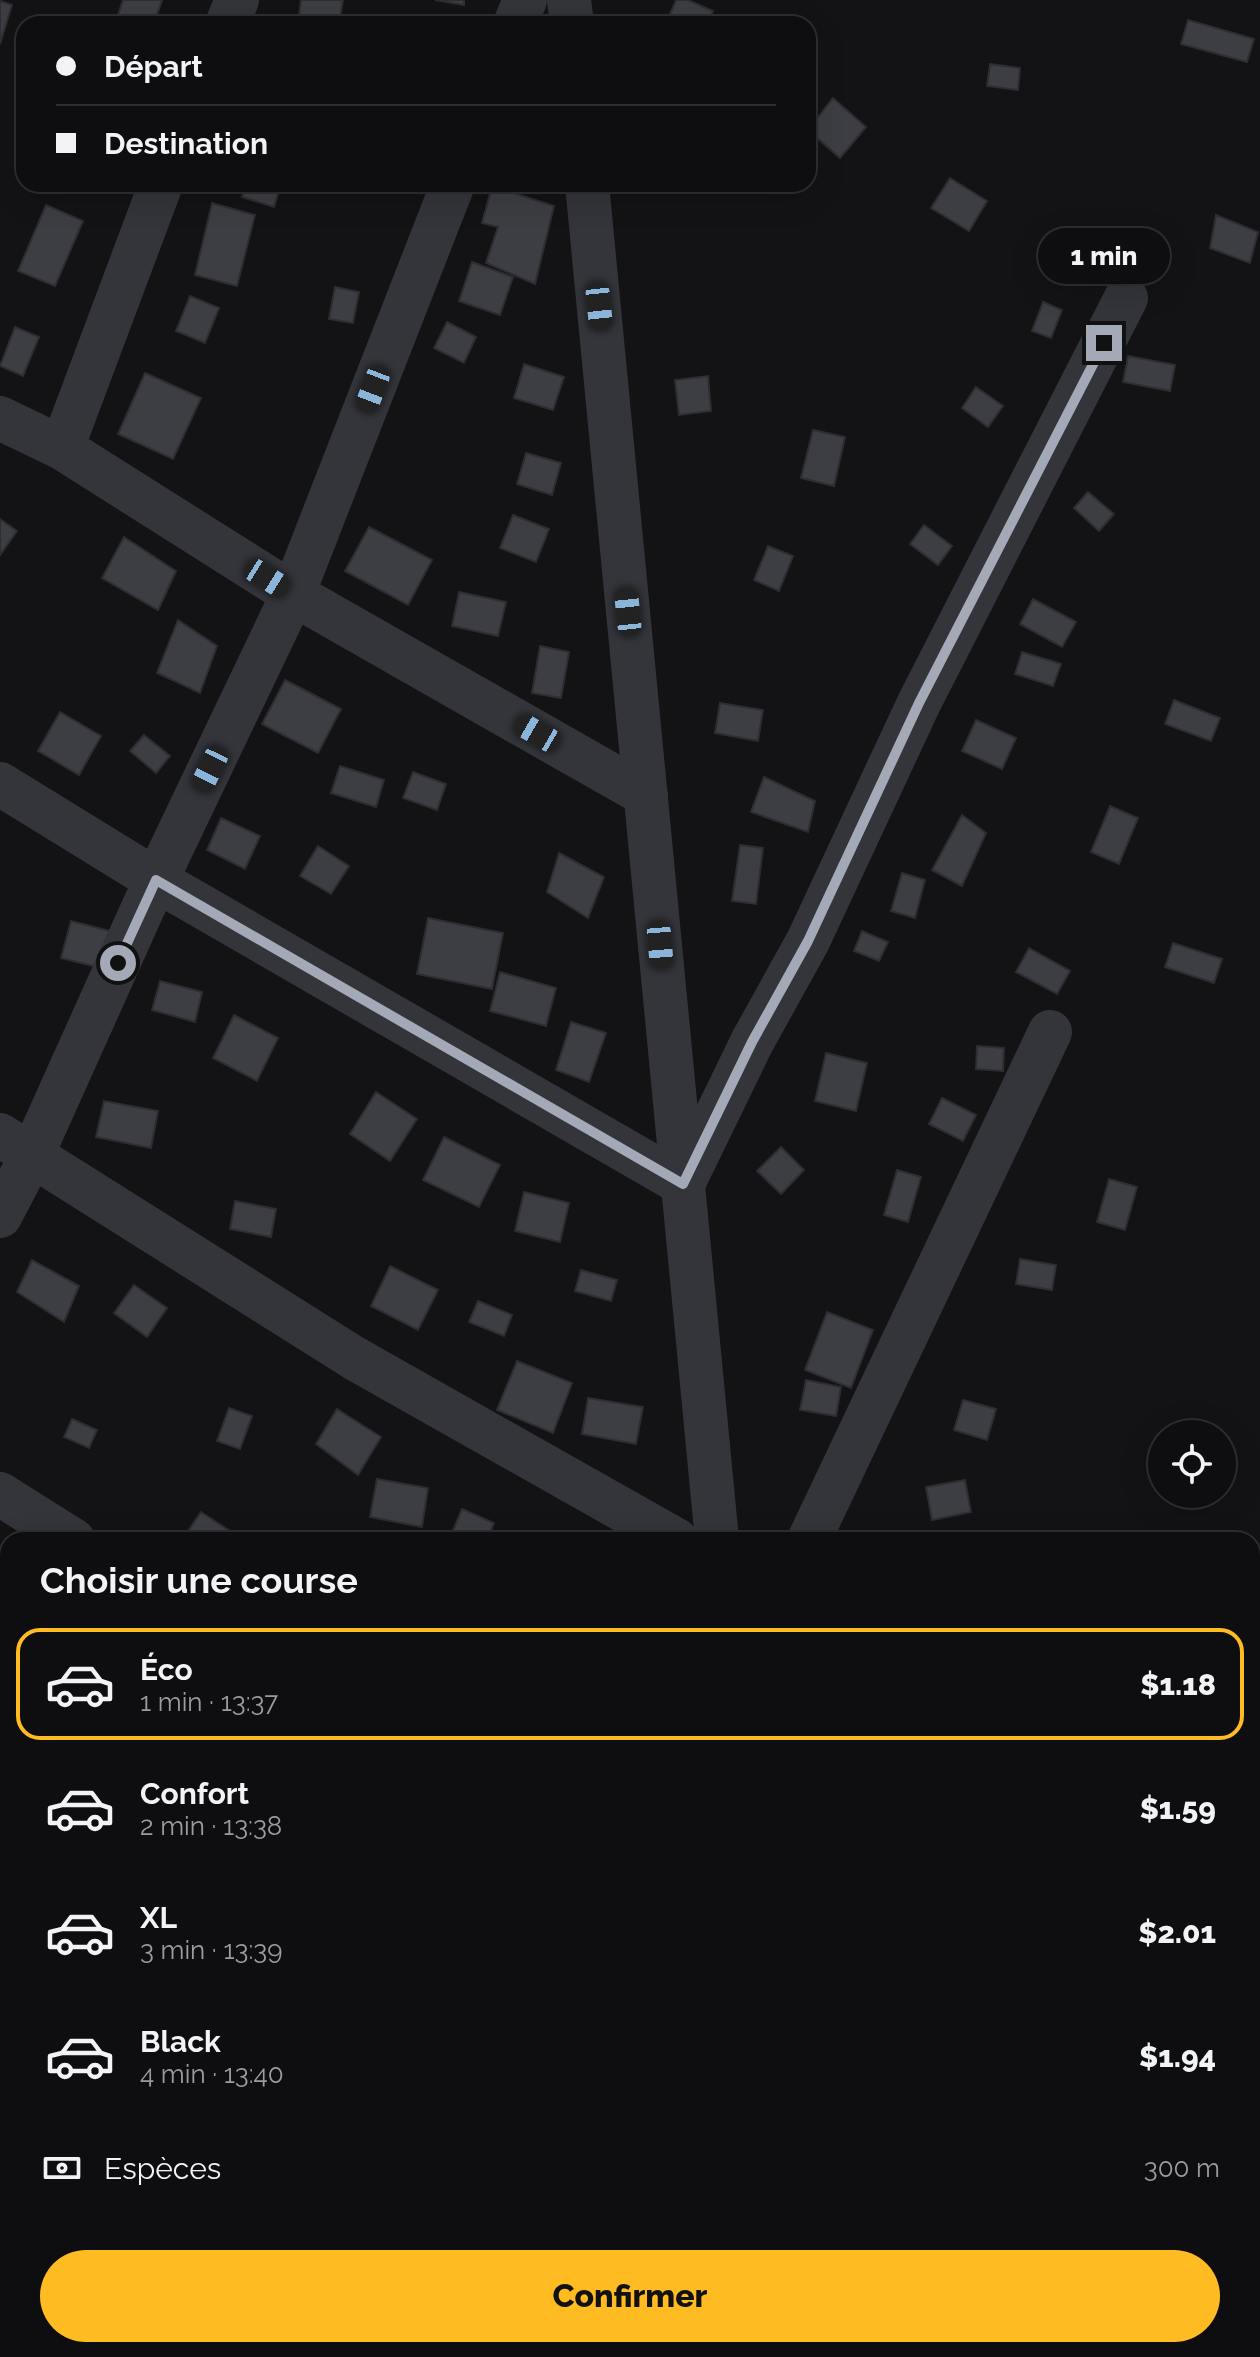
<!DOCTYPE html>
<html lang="fr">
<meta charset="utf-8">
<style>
:root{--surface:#0e0e10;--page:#1c1c1e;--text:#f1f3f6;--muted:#9b9c9f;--line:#2e2e30;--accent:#fb2}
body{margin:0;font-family:Raleway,sans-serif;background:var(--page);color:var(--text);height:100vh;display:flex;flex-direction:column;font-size:30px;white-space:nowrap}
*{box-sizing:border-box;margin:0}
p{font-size:26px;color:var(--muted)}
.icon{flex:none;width:44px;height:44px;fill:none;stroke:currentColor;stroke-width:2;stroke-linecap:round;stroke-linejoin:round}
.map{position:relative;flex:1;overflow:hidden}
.sheet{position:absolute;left:0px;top:1532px;width:1260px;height:826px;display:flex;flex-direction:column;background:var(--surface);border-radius:24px 24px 0 0;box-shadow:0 8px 32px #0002,0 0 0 2px var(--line)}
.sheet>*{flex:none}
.guide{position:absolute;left:16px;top:16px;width:800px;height:176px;border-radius:24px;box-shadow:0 8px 32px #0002,0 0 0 2px var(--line);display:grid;align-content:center;height:176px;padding:0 40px;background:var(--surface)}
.tools{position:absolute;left:1148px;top:1420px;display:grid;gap:16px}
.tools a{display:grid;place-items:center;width:88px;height:88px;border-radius:50%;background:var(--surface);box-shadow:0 8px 32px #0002,0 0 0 2px var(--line);font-size:40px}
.end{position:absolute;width:36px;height:36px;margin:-18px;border:10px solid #a4a9b7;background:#111;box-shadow:0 0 0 4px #111}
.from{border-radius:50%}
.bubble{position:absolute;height:56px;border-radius:28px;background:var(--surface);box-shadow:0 8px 32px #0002,0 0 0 2px var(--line);font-size:26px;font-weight:800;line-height:56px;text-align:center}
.car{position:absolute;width:24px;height:48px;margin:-24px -12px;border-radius:10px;box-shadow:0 0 6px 2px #0007;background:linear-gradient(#222 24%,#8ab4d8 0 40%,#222 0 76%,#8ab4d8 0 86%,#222 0)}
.guide b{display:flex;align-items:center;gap:28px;height:76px;font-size:30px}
.guide b+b{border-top:2px solid var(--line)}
.guide i{width:20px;height:20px;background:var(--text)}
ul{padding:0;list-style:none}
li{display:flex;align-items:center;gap:24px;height:112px;margin:0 16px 12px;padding:0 24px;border:4px solid transparent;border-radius:24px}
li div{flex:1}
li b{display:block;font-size:30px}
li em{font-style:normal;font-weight:800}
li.active{border-color:var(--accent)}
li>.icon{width:72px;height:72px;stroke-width:1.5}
h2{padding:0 40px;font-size:36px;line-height:96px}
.pay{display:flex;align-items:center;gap:20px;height:88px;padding:0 40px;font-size:30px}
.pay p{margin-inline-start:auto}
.button{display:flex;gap:16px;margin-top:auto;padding:16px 40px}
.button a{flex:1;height:92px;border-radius:48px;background:var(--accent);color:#111;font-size:32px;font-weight:800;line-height:92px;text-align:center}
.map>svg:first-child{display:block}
.building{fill:#3d3e43;stroke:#2d2d32;stroke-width:2}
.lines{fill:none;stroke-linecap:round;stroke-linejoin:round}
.street{stroke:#34353b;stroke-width:44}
.route{stroke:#a4a9b7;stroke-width:10}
</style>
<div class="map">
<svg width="1260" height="2357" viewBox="0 0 1260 2357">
<rect width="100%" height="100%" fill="#131315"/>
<path class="building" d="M123,0H162L154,24H115Z
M301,0H343L339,24H298Z
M435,0H464V5Z
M676,0H688L713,11L708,24H666Z
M0,1L12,5L0,44Z
M1188,20L1254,39L1247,62L1181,44Z
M990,64L1020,68L1018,90L987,86Z
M833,98L866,127L840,158L808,130Z
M950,178L987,201L969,231L931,208Z
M246,184H281L274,207L242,197Z
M492,186L554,206L535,284L486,263L498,227L482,223Z
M212,203L255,215L237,286L195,275Z
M46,205L83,221L55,286L18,271Z
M1216,215L1258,232L1250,263L1210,248Z
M1053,238L1111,260L1102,282L1044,259Z
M472,262L513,277L500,315L459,301Z
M335,287L359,292L353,323L329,319Z
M190,296L219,308L205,343L176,331Z
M1043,302L1062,310L1051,338L1032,331Z
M447,322L476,337L464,363L434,348Z
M15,327L39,337L23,376L0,366Z
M1128,356L1175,365L1170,391L1123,382Z
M524,364L564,377L553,410L514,398Z
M145,373L201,398L173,459L118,434Z
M708,376L711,411L679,415L675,380Z
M976,387L1003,406L988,427L962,408Z
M813,430L845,437L834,486L801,478Z
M526,453L561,463L552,495L517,484Z
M1088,492L1114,514L1099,531L1074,508Z
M513,515L549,529L536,562L500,548Z
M0,519L17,531L0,555Z
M924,525L952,546L938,565L910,544Z
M369,527L432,560L408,605L345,571Z
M124,537L176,571L158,610L102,578Z
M768,546L793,556L779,591L754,580Z
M459,592L506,602L498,636L452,626Z
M1033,599L1076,622L1062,647L1020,624Z
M178,620L217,646L200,693L157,673Z
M540,646L569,652L561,698L532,693Z
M1022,652L1061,664L1053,686L1015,674Z
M285,680L341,709L318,753L262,724Z
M1174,700L1220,718L1211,741L1165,724Z
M720,703L763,710L758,741L715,733Z
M60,712L101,736L79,775L38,751Z
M976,720L1016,738L1002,769L962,751Z
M144,735L170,756L156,773L130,751Z
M340,766L384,780L376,807L331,793Z
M413,772L446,784L437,810L403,798Z
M764,777L815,801L808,832L751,812Z
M1110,806L1138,818L1119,864L1091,852Z
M962,815L986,833L962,886L932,870Z
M221,818L260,836L245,869L207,850Z
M740,845L763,848L756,904L732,901Z
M318,846L349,866L331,894L300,876Z
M559,853L604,877L588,918L547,892Z
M902,873L925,880L915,918L891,911Z
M428,918L503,933L492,989L417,974Z
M71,921L110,931L101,968L61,958Z
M862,931L888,942L879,961L854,951Z
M1173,943L1222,959L1214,983L1165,967Z
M1029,948L1070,971L1057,994L1016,972Z
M500,972L556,988L546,1026L490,1011Z
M160,981L202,992L195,1022L152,1010Z
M234,1015L278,1038L257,1081L213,1058Z
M571,1022L606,1033L589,1082L556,1070Z
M977,1046L1004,1048L1003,1071L976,1069Z
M826,1053L867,1063L856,1111L815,1101Z
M376,1092L417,1119L390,1161L350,1134Z
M942,1098L976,1115L963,1141L929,1124Z
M104,1101L158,1111L151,1148L96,1137Z
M444,1137L500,1165L479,1207L423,1180Z
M781,1147L804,1170L781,1194L757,1171Z
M897,1170L921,1177L908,1222L884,1215Z
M1109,1179L1137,1187L1125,1230L1097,1222Z
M524,1192L569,1203L560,1242L515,1231Z
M235,1201L276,1209L271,1237L230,1229Z
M1020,1259L1056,1265L1052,1290L1016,1284Z
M32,1260L79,1286L64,1322L17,1292Z
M390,1266L438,1290L418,1330L371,1306Z
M581,1270L617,1280L611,1301L575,1291Z
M134,1285L167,1308L147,1337L114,1313Z
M478,1301L512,1315L504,1336L469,1322Z
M827,1312L873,1330L851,1388L805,1370Z
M517,1361L572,1383L553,1433L497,1410Z
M806,1380L841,1387L836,1416L800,1410Z
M588,1398L643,1407L636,1444L582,1434Z
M963,1400L996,1409L987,1440L954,1430Z
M229,1408L252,1416L240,1449L217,1441Z
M337,1409L381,1437L358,1475L316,1444Z
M72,1419L97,1430L89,1448L64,1437Z
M377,1479L428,1488L422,1527L370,1517Z
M965,1480L971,1512L932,1520L926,1487Z
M462,1509L494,1523L487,1540H449Z
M201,1512L242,1539L241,1540H182Z
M0,1601L8,1604V1643L0,1639Z
M1252,2094L1260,2095V2119L1252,2118Z
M1252,2212L1260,2217V2268L1252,2263Z
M0,2260L8,2263V2298L0,2295Z
M639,2350H689L687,2357H637Z
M902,2350H939L936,2357H900Z
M1137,2350H1156L1163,2353L1161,2357H1134Z"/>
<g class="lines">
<path class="street" d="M569,0L572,24
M227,24L237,0
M515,24L525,0
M587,184L717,1540
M0,418L62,448L161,184
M62,448L293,594L646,795
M0,784L156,880L683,1184L752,1042L808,941L919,703L1126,298
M0,1135L354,1358L676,1540
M0,1216L32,1155L143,908L293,594L453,184
M0,1494L73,1540
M809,1540L1050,1032
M0,1848L8,1852
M0,2181L8,2186
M239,2350L249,2357
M797,2350L798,2357
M1062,2357L1066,2350"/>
</g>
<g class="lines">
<path class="route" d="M118,963L156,880L683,1184L752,1042L808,941L919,703L1104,343"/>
</g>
</svg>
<div class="tools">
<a><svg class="icon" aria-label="locate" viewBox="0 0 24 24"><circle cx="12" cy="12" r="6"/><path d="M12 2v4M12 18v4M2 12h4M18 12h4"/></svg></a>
</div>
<i class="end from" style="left:118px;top:963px"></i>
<i class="end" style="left:1104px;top:343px"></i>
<div class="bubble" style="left:1038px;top:228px;width:132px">1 min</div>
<i class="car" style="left:599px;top:306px;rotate:174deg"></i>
<i class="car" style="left:373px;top:389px;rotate:201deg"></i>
<i class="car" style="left:267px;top:578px;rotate:122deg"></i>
<i class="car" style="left:628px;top:612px;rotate:354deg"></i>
<i class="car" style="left:537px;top:733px;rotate:300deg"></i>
<i class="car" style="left:210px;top:769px;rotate:206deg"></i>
<i class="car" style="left:660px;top:945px;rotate:175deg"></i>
<div class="guide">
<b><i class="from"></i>Départ</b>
<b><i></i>Destination</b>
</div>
<section class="sheet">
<h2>Choisir une course</h2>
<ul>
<li class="active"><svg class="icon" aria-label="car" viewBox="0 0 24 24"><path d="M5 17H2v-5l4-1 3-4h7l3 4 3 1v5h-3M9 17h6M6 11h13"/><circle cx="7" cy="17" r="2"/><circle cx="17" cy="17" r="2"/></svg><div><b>Éco</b><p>1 min · 13:37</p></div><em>$1.18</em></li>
<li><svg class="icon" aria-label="car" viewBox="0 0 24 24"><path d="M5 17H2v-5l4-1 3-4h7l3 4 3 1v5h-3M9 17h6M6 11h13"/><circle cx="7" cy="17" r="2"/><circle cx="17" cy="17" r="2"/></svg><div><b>Confort</b><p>2 min · 13:38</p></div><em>$1.59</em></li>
<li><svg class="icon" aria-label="car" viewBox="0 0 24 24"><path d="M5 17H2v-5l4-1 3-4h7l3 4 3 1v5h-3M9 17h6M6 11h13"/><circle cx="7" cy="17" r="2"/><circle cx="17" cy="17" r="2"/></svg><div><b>XL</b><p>3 min · 13:39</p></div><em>$2.01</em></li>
<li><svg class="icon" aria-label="car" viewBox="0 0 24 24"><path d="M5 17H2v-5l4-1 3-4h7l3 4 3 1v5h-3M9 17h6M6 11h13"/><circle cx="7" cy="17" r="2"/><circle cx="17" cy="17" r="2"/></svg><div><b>Black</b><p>4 min · 13:40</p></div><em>$1.94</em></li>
</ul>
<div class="pay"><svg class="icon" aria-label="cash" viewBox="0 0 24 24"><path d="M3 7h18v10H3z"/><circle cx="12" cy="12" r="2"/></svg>Espèces<p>300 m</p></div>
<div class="button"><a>Confirmer</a></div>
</section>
</div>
